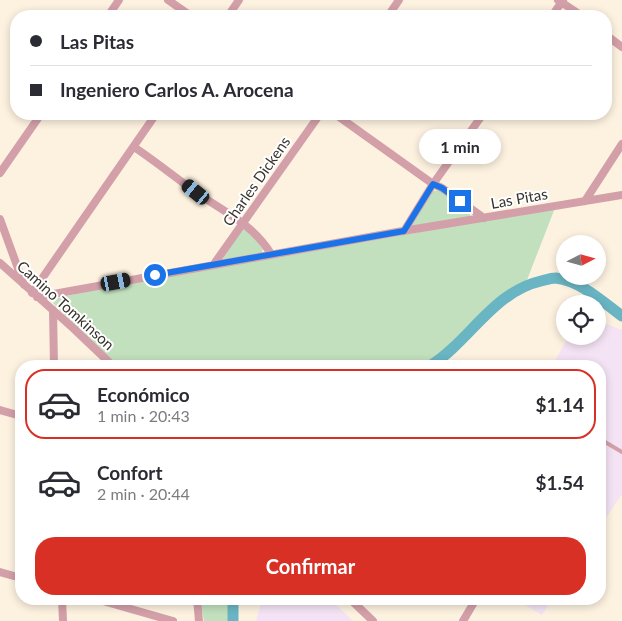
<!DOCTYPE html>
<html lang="es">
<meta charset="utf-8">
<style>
:root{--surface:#fff;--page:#f7f7f7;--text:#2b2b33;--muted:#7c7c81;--line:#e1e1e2;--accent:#d93025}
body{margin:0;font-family:Lato,sans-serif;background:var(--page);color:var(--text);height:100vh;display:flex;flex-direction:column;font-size:19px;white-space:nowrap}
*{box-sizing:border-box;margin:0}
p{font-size:16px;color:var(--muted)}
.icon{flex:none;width:28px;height:28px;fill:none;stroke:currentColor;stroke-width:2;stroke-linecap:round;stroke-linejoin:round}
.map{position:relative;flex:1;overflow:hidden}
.sheet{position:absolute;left:15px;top:360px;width:591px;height:245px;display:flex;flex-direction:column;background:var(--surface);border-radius:20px;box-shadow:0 2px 8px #0003}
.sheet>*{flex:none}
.banner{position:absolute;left:10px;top:10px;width:602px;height:110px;border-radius:20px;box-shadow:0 2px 8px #0003;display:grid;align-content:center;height:110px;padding:0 20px;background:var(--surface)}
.needle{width:32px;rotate:84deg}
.fabs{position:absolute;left:556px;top:235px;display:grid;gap:10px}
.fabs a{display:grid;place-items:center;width:50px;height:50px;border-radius:50%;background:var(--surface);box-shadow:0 2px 8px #0003;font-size:25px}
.end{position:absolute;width:22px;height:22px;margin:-11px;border:6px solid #1a73e8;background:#fff;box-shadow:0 0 0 2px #fff}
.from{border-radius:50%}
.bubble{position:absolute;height:35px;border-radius:18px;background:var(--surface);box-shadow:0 2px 8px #0003;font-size:16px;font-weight:700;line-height:35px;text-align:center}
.car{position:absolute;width:15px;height:30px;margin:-15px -8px;border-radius:6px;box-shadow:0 0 4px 1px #0007;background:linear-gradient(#222 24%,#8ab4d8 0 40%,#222 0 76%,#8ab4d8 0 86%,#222 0)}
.banner b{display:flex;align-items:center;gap:18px;height:48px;font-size:19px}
.banner b+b{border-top:1px solid var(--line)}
.banner i{width:12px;height:12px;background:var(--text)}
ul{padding:9px 0 0;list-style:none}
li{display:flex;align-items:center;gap:15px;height:70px;margin:0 10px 8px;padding:0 10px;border:2px solid transparent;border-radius:20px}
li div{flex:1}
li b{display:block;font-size:19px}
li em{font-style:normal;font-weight:700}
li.selected{border-color:var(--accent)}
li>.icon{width:45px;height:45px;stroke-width:1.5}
.primary-button{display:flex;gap:10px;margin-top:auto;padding:10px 20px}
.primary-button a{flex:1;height:58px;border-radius:20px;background:var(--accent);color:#fff;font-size:20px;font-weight:700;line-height:58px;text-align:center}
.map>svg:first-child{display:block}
.industrial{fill:#f4e3f5}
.green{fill:#c2e0bd}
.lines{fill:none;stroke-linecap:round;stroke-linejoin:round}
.river{stroke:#6ab5c3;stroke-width:11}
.lane{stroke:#d3a0a9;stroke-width:4}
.street{stroke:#d3a0a9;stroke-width:8}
.route{stroke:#1a73e8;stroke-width:6}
.labels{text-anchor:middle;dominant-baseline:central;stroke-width:4;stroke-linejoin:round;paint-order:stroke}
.street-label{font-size:15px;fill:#37332d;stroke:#fff}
</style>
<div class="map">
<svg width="622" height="621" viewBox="0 0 622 621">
<rect width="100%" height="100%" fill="#fdf2e0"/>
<path class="industrial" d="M598,321L622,330V494L600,527V366H552L569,336H598Z
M262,599H330L353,621H256Z
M515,599H552L542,615Z"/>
<path class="green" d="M441,190L470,212V217L411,227L431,194L433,191Z
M555,208L527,280L499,300L479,323L462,338L423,366H115L53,303L58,298L98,289Z
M242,229H246L263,247L262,253L222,260Z
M200,599H229L230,621H204Z"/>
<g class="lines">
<path class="river" d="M430,366C470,341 493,292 541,281C545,280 551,278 556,278C581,281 603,302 622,316
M233,621V599"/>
<path class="lane" d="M600,439L622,452"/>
<path class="street" d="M168,0L191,16
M558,0L582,16
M108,16L119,0
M228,16L239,0
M388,16L399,0
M552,16L563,0
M606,35L622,47
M335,114L433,184L442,188L484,218
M134,147C155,161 176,178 197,193C223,211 254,225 271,254
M0,173L41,114
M585,201L622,144
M0,219L24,285
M404,231L433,184L483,114
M0,263L73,328L113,366
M214,264L320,114
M32,293L156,114
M37,297L397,232L622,195
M53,310L54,366
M0,410L21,416
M0,572L21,578
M62,599L63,621
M96,599L173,621
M197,599L199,621
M350,599L373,621
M463,621L476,599"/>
</g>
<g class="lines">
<path class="route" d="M155,275L404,231L433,184L442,188L460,201"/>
</g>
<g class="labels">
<g class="street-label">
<text transform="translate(256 181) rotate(-55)">Charles Dickens</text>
<text transform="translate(519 198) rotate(-10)">Las Pitas</text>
<text transform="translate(66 305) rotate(42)">Camino Tomkinson</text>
</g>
</g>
</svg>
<div class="fabs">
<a><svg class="needle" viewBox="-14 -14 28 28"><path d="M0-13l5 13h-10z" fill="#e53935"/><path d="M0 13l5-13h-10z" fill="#7c7c81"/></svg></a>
<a><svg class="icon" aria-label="locate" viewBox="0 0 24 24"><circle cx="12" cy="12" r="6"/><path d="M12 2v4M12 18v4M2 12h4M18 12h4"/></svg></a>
</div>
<i class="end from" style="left:155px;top:275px"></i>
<i class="end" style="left:460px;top:201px"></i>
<div class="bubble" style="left:419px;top:129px;width:82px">1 min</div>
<i class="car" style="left:196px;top:192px;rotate:309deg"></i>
<i class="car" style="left:116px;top:282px;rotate:79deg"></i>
<div class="banner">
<b><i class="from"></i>Las Pitas</b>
<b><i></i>Ingeniero Carlos A. Arocena</b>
</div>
<section class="sheet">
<ul>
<li class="selected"><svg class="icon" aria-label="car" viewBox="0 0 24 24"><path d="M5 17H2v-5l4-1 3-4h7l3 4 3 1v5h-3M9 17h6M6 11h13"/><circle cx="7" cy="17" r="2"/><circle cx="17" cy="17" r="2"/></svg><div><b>Económico</b><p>1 min · 20:43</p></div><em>$1.14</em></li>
<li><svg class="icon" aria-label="car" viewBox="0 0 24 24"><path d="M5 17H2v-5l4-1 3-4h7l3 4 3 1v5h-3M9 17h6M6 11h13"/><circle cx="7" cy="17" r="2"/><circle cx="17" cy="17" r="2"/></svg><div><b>Confort</b><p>2 min · 20:44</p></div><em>$1.54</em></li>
</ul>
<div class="primary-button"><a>Confirmar</a></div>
</section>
</div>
